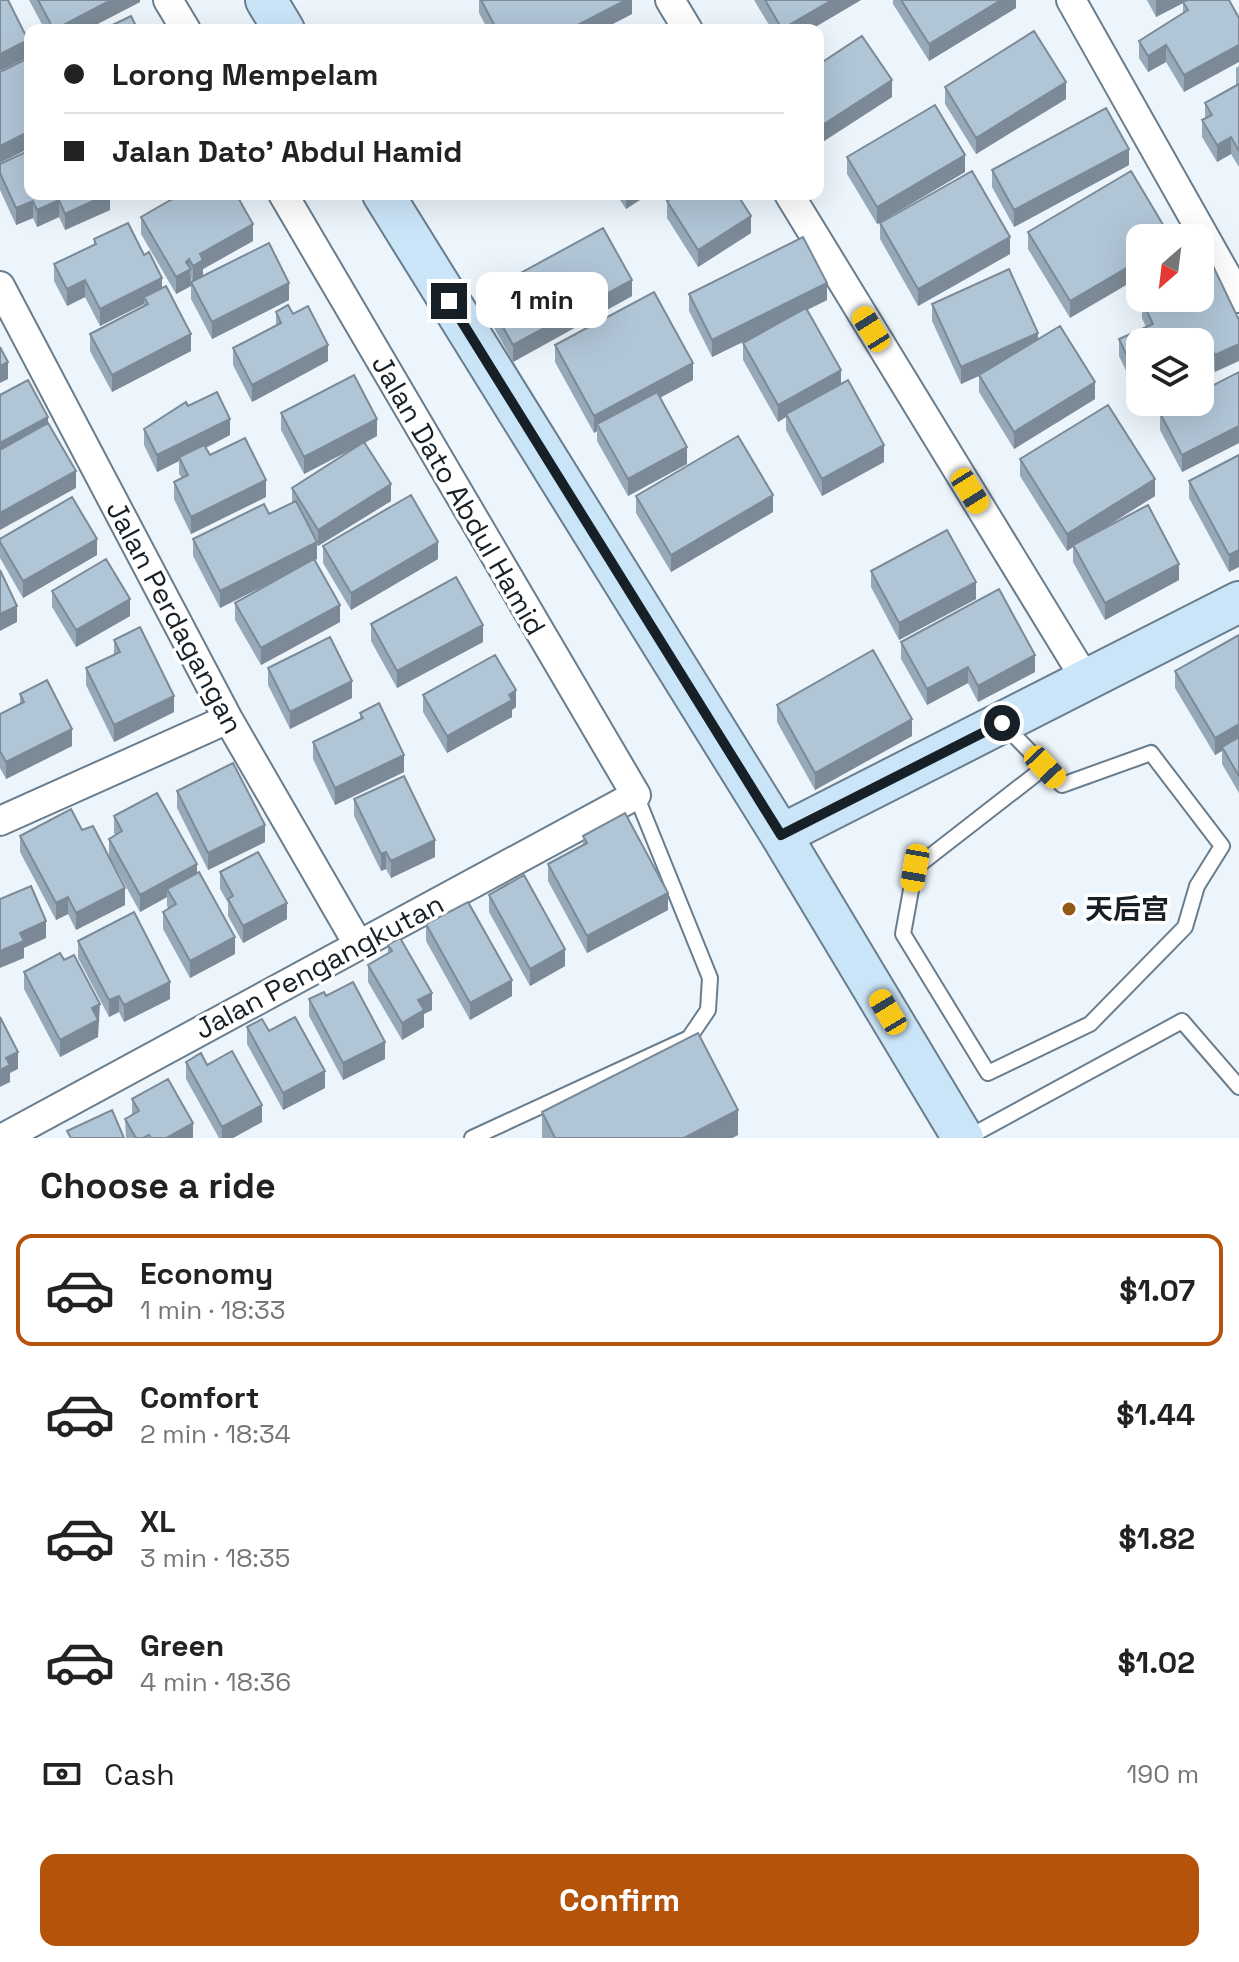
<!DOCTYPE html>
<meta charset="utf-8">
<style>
:root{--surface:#fff;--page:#f6f6f6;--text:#222;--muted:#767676;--line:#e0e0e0;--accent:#b45309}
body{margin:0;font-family:"Space Grotesk","Noto Sans SC",sans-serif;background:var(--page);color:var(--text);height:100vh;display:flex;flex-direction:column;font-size:30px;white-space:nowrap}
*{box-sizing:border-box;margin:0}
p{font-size:26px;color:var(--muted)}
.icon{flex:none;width:44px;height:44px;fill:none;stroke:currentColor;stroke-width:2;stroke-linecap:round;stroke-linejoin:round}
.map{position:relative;height:1138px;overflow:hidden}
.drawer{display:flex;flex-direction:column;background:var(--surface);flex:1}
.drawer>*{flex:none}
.banner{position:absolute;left:24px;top:24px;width:800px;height:176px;border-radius:16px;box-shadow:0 8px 32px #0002;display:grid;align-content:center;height:176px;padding:0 40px;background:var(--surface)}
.needle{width:52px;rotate:208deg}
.controls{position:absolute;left:1126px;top:224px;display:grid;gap:16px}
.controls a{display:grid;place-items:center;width:88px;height:88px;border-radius:16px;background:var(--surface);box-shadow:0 8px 32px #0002;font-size:40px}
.end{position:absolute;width:36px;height:36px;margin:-18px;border:10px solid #182027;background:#fff;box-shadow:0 0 0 4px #fff}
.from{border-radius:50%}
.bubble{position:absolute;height:56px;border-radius:16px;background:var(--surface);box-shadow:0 8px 32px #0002;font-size:26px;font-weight:700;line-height:56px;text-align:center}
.car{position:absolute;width:24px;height:48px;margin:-24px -12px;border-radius:10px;box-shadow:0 0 6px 2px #0007;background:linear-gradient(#f5c518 24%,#345 0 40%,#f5c518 0 76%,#345 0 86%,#f5c518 0)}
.banner b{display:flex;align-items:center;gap:28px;height:76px;font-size:30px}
.banner b+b{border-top:2px solid var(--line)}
.banner i{width:20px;height:20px;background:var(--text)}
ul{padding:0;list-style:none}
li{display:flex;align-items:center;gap:24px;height:112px;margin:0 16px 12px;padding:0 24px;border:4px solid transparent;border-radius:16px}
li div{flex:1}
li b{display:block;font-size:30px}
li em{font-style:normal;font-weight:700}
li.current{border-color:var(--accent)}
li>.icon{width:72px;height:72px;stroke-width:1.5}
h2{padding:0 40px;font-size:36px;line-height:96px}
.pay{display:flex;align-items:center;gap:20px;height:88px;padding:0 40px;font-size:30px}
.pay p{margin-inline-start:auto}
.cta{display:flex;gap:16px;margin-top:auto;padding:16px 40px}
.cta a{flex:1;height:92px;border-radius:16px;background:var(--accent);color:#fff;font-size:32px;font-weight:700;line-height:92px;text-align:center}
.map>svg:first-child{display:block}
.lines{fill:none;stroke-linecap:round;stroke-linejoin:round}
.lane-casing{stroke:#697d8d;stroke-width:18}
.street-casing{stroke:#697d8d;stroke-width:32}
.secondary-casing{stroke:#697d8d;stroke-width:44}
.lane{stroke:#fff;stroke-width:14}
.street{stroke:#fff;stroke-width:28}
.secondary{stroke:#cbe5f8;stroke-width:40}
.wall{fill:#97a9b8}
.shaded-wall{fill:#7b8a96}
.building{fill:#b0c5d6;stroke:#7b8a96;stroke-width:2}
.route{stroke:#182027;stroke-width:10}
.poi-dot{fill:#935917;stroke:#fff;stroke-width:3}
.labels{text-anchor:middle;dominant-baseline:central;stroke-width:7;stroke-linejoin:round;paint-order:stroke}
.street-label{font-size:28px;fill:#182027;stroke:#fff}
.poi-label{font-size:28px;font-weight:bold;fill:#182027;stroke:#fff;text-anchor:start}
</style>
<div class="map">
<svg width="1239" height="1138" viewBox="0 0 1239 1138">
<rect width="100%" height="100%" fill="#ecf5fc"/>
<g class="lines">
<g class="lane-casing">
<path id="lane" d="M1005,726L1045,767L915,868L903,934L988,1073L1090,1024L1185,927L1197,886L1222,846L1151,753L1062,785L1045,767
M472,1138L689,1038L708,1010L710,978L636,795
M967,1138L1182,1021L1239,1087"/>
</g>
<g class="street-casing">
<path id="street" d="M168,0L186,30
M670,0L688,30
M1071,0L1239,298
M789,194L1086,680
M0,286L228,719L358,944
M0,821L228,719
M3,1138L636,795L283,194"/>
</g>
<g class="secondary-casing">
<path id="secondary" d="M266,0L284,30
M383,194L781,835L963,1138
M781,835L1239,602"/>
</g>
<use href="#lane" class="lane"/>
<use href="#street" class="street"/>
<use href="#secondary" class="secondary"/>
</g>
<path class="wall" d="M29,0H140V2L86,30H45Z
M479,0H632V14L601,30H488L479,13Z
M754,0H861L810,30H772Z
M893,0H1016V8L929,61L893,4Z
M1147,0H1229L1184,92L1166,62L1148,72L1139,58V41L1183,13V3L1156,17Z
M818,65L892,97L824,141L818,132Z
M1239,66V167L1231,154L1217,162L1202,137V120L1205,118V103L1236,85V68Z
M945,87L1066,99L976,154L945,104Z
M847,157L965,172L877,224L847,174Z
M0,164L110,194V210L65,230L59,217L37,227L33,218L16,225L0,190Z
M1129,165L1014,227L992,187V170Z
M1131,171L1070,318L1028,249V232Z
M616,194H649L626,209Z
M667,201L751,233L698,267L667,218Z
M141,217L253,241L203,269V275L289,300L212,339L191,299V282L192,281L191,278V286L176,294L141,234Z
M880,223L1010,254L918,306L880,239Z
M94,239L162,288L191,351L112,392L90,351V334L144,306V304L100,326L85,297L67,306L54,281V264L94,245Z
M484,293L632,296L513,362L484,310Z
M689,294L827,300L807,310L841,384L884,462L822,496L786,430V417L778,422L743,360V343L768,330L712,357L689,311Z
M1142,301L1239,320L1215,372L1207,356L1200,360V342L1140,400L1119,356V339L1146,327L1142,318Z
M932,304L1038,340L1095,399L1014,449L979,392V376L961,384L932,321Z
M276,312L328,361L252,402L233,365V348L276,326Z
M555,345L693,380L660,398L687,464L628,496L597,441V431L594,433L555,362Z
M1239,372V443L1182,472L1160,430V413Z
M188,406L230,435L206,448L210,455L266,497L191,534L174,499V482L182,478L179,474V461L157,472L144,445V429Z
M281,413L377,436L365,443L391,501L318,546L317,545V559L315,560L340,622L261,665L235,620V603L290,573L220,608L193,556V539L269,514L292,503V488L354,448L304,474L281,430Z
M1239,455L1229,572L1189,498V481Z
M1020,459L1155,496L1093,535L1179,580L1105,620L1073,562V546L1067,551L1020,476Z
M636,496L773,512L671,572L636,513Z
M0,539L97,555L23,598L0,558Z
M323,546L438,559L351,610L323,563Z
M871,571L976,599L899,640L871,587Z
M52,591L130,616L76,647L52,607Z
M371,624L483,642L397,688L371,641Z
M1239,635V793L1222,764V751L1215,755L1175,688V671Z
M114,640L174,712L114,742L86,685V668L114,655Z
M901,642L1035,672L978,702L968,683L927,705L901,659Z
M268,668L352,698L290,729L268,685Z
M20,694L72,746L6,779L0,768V714L20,704Z
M423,695L516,707L512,710V717L447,753L423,712Z
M777,705L912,736L815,790L777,722Z
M360,713L404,772L335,805L313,759V742L360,719Z
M177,791L265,842L208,870L177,808Z
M354,799L435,857L391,878L386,869L381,871L354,816Z
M114,816L197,873L235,954L190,978L163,929V912L168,908L167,906V897L140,912L109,856V839L115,835L114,833Z
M82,830L125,905L76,930L68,914L56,920L20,852V836Z
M583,836L668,910L587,953L548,881V864L583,845Z
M220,872L287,919L243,943L228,916V903L220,889Z
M489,895L565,966L530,986L489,912Z
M426,924L512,996L470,1020L426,941Z
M78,941L170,999L124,1022L119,1012L109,1017L78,958Z
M388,945L432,1010L424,1014V1027L402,1040L368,982V965L388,953Z
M24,972L100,1021L98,1022V1037L60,1057L24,989Z
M326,996L385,1059L343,1080L309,1016V999Z
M247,1027L269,1031L325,1088L283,1110L247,1044Z
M186,1062L207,1065L262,1122L233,1138H219L186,1079Z
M132,1099L193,1138H126L125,1119L132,1115Z
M542,1112L738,1135L732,1138H542Z"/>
<path class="shaded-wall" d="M111,0H140V2L86,30H54Z
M626,0H632V14L601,30H568Z
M832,0H861L810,30H782Z
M1001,0H1016V8L929,61V44Z
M1156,0H1189L1156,17Z
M28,40V57L0,71V54Z
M1166,45V62L1148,72V56Z
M1239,45V62L1184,92V75Z
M892,80V97L824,141V124Z
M1066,82V99L976,154V138Z
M30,131V148L0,163V146Z
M1231,137V154L1217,162V145Z
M1129,149V165L1014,227V210Z
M965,155V172L877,224V207Z
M108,194H110V210L65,230V214Z
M626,194H649L626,209Z
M59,200V217L37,227V210Z
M33,201V218L16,225V208Z
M751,216V233L698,267V250Z
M253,224V241L203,269V277L193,283V266L200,254Z
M1010,237V254L918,306V289Z
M189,259L191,286L176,294V277L186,262Z
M1140,260V277L1070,318V301Z
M162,278V295L144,297V304L100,326V309Z
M85,280V297L67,306V289Z
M632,280V296L513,362V345Z
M289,283V300L212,339V322Z
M827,283V300L712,357V340Z
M1038,333V349L961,384V367Z
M191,334V351L112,392V375Z
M1207,339V356L1200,360V343Z
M1239,344V361L1215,372V355Z
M328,345V361L252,402V385Z
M8,362V379L0,383V366Z
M693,363V380L600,429L597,424V431L594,433V416Z
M841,370V387L786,414V417L778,422V405Z
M1095,382V399L1014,449V432Z
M48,417V434L0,460V443Z
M230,419V435L181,460L179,457V461L157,472V455Z
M377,419V436L304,474V457Z
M1239,426V443L1182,472V455Z
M884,445V462L822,496V479Z
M687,447V464L628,496V479Z
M76,471V488L0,530V513Z
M1155,479V496L1067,551V534Z
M266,480V497L191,534V517Z
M391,484V501L318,546V530Z
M773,495V512L671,572V555Z
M97,539V555L23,598V581Z
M317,542V559L220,608V591Z
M438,542V559L351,610V593Z
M1239,550V567L1229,572V555Z
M1179,564V580L1105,620V603Z
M976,582V599L899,640V623Z
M130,599V616L76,647V630Z
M340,605V622L261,665V648Z
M17,606V622L0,631V614Z
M483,625V642L397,688V671Z
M1035,655V672L978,702V686Z
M968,667V683L927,705V689Z
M352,681V698L290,729V712Z
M516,690V707L512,710V717L447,753V736Z
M174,696V712L114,742V725Z
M912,719V736L815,790V773Z
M1239,724V741L1222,747V751L1215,755V738Z
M72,729V746L6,779V762Z
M404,755V772L335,805V788Z
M265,825V842L208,870V853Z
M435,840V857L391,878V861Z
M386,852V869L381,871V854Z
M197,864V881L167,889V897L140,912V895Z
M125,888V905L76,930V913Z
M668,893V910L587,953V936Z
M68,897V914L56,920V903Z
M287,903V919L243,943V926Z
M46,921V938L24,948V958L0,968V951L20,933Z
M235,937V954L190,978V961Z
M565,949V966L530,986V969Z
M512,980V996L470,1020V1003Z
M170,982V999L124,1022V1005Z
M432,993V1010L424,1014V1027L402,1040V1023L418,1000Z
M119,996V1012L109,1017V1000Z
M100,1004L98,1037L60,1057V1040L92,1008Z
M385,1042V1059L343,1080V1063Z
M18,1052V1069L10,1073V1082L0,1087V1070L6,1058Z
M325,1071V1088L283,1110V1093Z
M262,1105V1122L233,1138H222V1127Z
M738,1110V1135L732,1138H684Z
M193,1123V1138H166Z"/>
<path class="building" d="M0,0H8L28,40L0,54Z
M38,0H111L54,30Z
M481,0H626L568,30H497Z
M765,0H832L782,29Z
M901,0H1001L929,44Z
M1187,0H1229L1239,18V45L1184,75L1166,45L1148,56L1139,41L1188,10L1183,2Z
M131,16L138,30H102Z
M1034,31L1066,82L976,138L945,87Z
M862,36L892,80L824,124L818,115V65Z
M30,57V131L0,146V72Z
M1239,84V151L1231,137L1217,145L1202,120L1212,115L1205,103Z
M935,105L965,155L877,207L847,157Z
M1106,108L1129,149L1014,210L992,170Z
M30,150V194H108L65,214L59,200L37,210L33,201L16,208L0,173V164Z
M972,171L1010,237L918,289L880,223Z
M1131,171L1171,238H1140V260L1070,301L1028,232Z
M181,194H236L253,224L200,254L203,260L193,266L189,259L186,262L191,269L176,277L141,217Z
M679,194H737L751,216L698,250L667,201Z
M128,223L144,255L149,252L162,278L100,309L85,280L67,289L54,264L96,244L94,239Z
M603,228L632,280L513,345L484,293Z
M803,237L827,283L712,340L689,294Z
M269,243L289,283L212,322L191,282Z
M1213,266L1239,320V344L1215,355L1207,339L1200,343L1140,342V383L1119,339L1153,324L1142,301L1148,298H1200V273Z
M1009,269L1038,333L961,367L932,304Z
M166,286L191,334L112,375L90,334L148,304L144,297Z
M654,292L693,363L594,416L555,345Z
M288,305L293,314L308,306L328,345L252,385L233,348L281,323L276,312Z
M806,308L841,370L778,405L743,343Z
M1060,326L1095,382L1014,432L979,375Z
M0,347L8,362L0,366Z
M1239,372V426L1182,455L1160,413L1181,402H1200V392Z
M354,375L377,419L304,457L281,413Z
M28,380L48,417L0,443V395Z
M848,380L884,445L822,479L786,414Z
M217,392L230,419L157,455L144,429L186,402L188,406Z
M657,392L687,447L628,479L597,424Z
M1108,405L1155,479L1067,534L1020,459Z
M48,423L76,471L0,513V450Z
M738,436L773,495L671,555L636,496Z
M245,438L266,480L191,517L174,482L188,475L179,457L204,445L210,455Z
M364,442L391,484L318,530L292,488Z
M1239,455V550L1229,555L1189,481Z
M411,495L438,542L351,593L323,546Z
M72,497L97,539L23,581L0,542V539Z
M296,501L317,542L220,591L193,539L264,504L269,514Z
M1148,505L1179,564L1105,603L1073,545Z
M947,530L976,582L899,623L871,571Z
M106,559L130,599L76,630L52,591Z
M314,559L340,605L261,648L235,603Z
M0,570L17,606L0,614Z
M456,577L483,625L397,671L371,624Z
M999,589L1035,655L978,686L968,667L927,689L901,642Z
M140,627L174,696L114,725L86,668L120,652L114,640Z
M1239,635V724L1215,738L1175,671Z
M330,637L352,681L290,712L268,668Z
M873,650L912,719L815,773L777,705Z
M495,655L516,690L509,695L512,700L447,736L423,695Z
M47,680L72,729L6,762L0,751V714L24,702L20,694Z
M379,703L404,755L335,788L313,742L363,718L360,713Z
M1239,737V776L1222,747Z
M233,763L265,825L208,853L177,791Z
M404,776L435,840L391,861L386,852L381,854L354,799Z
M157,793L197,864L140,895L109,839L122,831L114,816Z
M71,809L82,830L93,826L125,888L76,913L68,897L56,903L20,836Z
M625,813L668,893L587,936L548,864L587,843L583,836Z
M258,852L287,903L243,926L228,899L233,896L220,872Z
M199,872L235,937L190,961L163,912L176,904L167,889Z
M524,875L565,949L530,969L489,895Z
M31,886L46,921L20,933L24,941L0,951V899Z
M468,902L512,980L470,1003L426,924Z
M134,912L170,982L124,1005L119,996L109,1000L78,941Z
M400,938L432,993L418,1000L424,1010L402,1023L368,965L392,951L388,945Z
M60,953L64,960L74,955L100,1004L92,1008L98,1020L60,1040L24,972Z
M353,982L385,1042L343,1063L309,999L324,992L326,996Z
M0,1017L18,1052L6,1058L10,1065L0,1070Z
M295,1017L325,1071L283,1093L247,1027L262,1019L269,1031Z
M698,1033L738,1110L684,1138H555L542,1112Z
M232,1051L262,1105L222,1127L186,1062L201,1053L207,1065Z
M168,1079L193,1123L166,1138H151L149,1135L143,1138H136L125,1119L139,1111L132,1099Z
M112,1110L124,1138H71L67,1131Z"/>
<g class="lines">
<path class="route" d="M449,301L781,835L1002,723"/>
</g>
<circle class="poi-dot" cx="1069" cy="909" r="8"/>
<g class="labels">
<g class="street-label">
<text transform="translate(459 495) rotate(60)">Jalan Dato Abdul Hamid</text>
<text transform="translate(175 617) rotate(62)">Jalan Perdagangan</text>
<text transform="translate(319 966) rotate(-28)">Jalan Pengangkutan</text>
</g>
<g class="poi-label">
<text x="1085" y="909">天后宫</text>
</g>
</g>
</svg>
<div class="controls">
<a><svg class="needle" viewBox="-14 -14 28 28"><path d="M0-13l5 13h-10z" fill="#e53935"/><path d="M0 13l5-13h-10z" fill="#767676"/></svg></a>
<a><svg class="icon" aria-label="layers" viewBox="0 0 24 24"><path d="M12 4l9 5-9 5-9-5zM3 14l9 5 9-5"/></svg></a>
</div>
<i class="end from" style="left:1002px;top:723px"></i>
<i class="end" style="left:449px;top:301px"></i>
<div class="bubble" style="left:476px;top:272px;width:132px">1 min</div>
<i class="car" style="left:871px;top:329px;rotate:328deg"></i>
<i class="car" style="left:970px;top:491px;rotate:148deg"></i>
<i class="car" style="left:1045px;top:767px;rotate:137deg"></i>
<i class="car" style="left:915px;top:868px;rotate:190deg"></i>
<i class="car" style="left:888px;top:1012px;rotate:329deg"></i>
<div class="banner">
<b><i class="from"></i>Lorong Mempelam</b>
<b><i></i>Jalan Dato' Abdul Hamid</b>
</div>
</div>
<section class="drawer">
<h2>Choose a ride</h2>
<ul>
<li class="current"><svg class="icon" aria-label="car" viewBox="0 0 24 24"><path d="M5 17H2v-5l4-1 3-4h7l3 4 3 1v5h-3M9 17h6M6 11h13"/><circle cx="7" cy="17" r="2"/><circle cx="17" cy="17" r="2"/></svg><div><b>Economy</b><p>1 min · 18:33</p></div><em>$1.07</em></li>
<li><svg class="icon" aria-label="car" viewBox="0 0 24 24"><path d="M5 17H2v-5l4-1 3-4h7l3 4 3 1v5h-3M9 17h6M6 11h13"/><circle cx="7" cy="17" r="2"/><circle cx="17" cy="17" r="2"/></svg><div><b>Comfort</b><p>2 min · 18:34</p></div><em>$1.44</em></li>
<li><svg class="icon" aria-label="car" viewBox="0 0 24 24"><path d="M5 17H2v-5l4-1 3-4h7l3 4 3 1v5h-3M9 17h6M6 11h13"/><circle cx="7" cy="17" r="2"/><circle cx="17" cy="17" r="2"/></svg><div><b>XL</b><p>3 min · 18:35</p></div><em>$1.82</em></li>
<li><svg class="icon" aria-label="car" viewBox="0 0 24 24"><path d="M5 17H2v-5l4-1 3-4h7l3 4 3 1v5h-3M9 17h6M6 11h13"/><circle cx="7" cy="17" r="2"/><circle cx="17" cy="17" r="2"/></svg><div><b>Green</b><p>4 min · 18:36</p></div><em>$1.02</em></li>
</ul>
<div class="pay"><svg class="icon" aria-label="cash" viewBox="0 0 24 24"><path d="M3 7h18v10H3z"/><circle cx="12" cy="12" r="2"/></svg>Cash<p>190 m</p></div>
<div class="cta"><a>Confirm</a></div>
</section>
